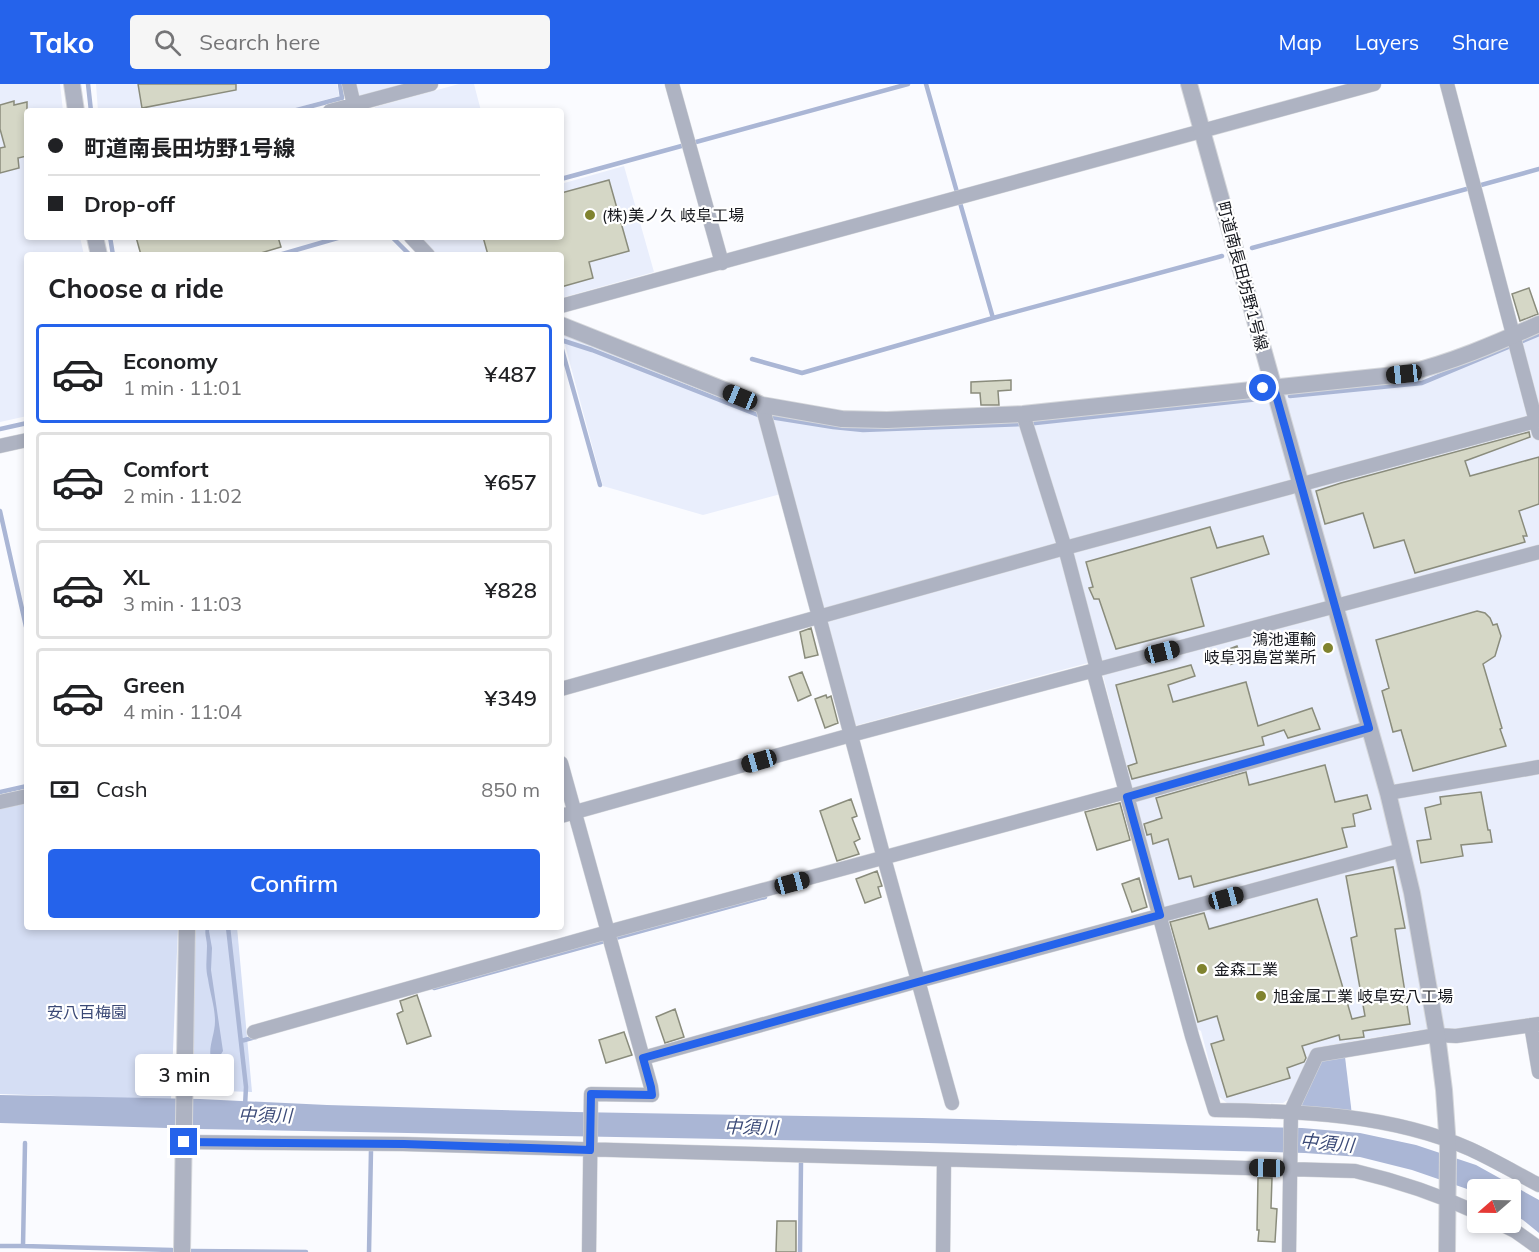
<!DOCTYPE html>
<meta charset="utf-8">
<style>
:root{--surface:#fff;--page:#f6f6f6;--text:#202124;--muted:#757577;--line:#e0e0e0;--accent:#2563eb}
body{margin:0;font-family:Mulish,"Noto Sans JP",sans-serif;background:var(--page);color:var(--text);height:100vh;display:flex;flex-direction:column;font-size:22px;white-space:nowrap}
*{box-sizing:border-box;margin:0}
p{font-size:20px;color:var(--muted)}
.icon{flex:none;width:33px;height:33px;fill:none;stroke:currentColor;stroke-width:2;stroke-linecap:round;stroke-linejoin:round}
.map{position:relative;flex:1;overflow:hidden}
.sheet{position:absolute;left:24px;top:168px;width:540px;height:678px;display:flex;flex-direction:column;background:var(--surface);border-radius:6px;box-shadow:0 3px 9px #0003}
.sheet>*{flex:none}
.hud{position:absolute;left:24px;top:24px;width:540px;height:132px;border-radius:6px;box-shadow:0 3px 9px #0003;display:grid;align-content:center;height:132px;padding:0 24px;background:var(--surface)}
.needle{width:39px;rotate:250deg}
.fabs{position:absolute;left:1467px;top:1095px;display:grid;gap:12px}
.fabs a{display:grid;place-items:center;width:54px;height:54px;border-radius:6px;background:var(--surface);box-shadow:0 3px 9px #0003;font-size:30px}
.end{position:absolute;width:27px;height:27px;margin:-14px;border:8px solid #2563eb;background:#fff;box-shadow:0 0 0 3px #fff}
.from{border-radius:50%}
.bubble{position:absolute;height:42px;border-radius:6px;background:var(--surface);box-shadow:0 3px 9px #0003;font-size:20px;font-weight:600;line-height:42px;text-align:center}
.car{position:absolute;width:18px;height:36px;margin:-18px -9px;border-radius:8px;box-shadow:0 0 4px 2px #0007;background:linear-gradient(#222 24%,#8ab4d8 0 40%,#222 0 76%,#8ab4d8 0 86%,#222 0)}
.hud b{display:flex;align-items:center;gap:21px;height:57px;font-size:22px}
.hud b+b{border-top:2px solid var(--line)}
.hud i{width:15px;height:15px;background:var(--text)}
ul{padding:0;list-style:none}
li{display:flex;align-items:center;gap:18px;height:99px;margin:0 12px 9px;padding:0 12px;border:3px solid var(--line);border-radius:6px}
li div{flex:1}
li b{display:block;font-size:22px}
li em{font-style:normal;font-weight:600}
li.current{border-color:var(--accent)}
li>.icon{width:54px;height:54px;stroke-width:1.5}
h2{padding:0 24px;font-size:27px;line-height:72px}
.pay{display:flex;align-items:center;gap:15px;height:66px;padding:0 24px;font-size:22px}
.pay p{margin-inline-start:auto}
.primary-button{display:flex;gap:12px;margin-top:auto;padding:12px 24px}
.primary-button a{flex:1;height:69px;border-radius:6px;background:var(--accent);color:#fff;font-size:24px;font-weight:600;line-height:69px;text-align:center}
header{display:flex;align-items:center;gap:36px;box-sizing:border-box;height:84px;padding:0 30px;background:var(--accent);color:#fff}
header strong{font-size:28px}
nav{display:flex;gap:33px;margin-inline-start:auto;font-size:21px}
.search{width:420px;height:54px;background:var(--page);display:flex;align-items:center;gap:15px;box-sizing:border-box;padding:0 21px;border-radius:6px;color:var(--muted);font-size:22px}
.map>svg:first-child{display:block}
.built{fill:#e9eefc}
.green{fill:#d5def4}
.forest{fill:#afbbda}
.water{fill:#aab6d5}
.lines{fill:none;stroke-linecap:round;stroke-linejoin:round}
.stream{stroke:#aab6d5;stroke-width:4.5}
.building{fill:#d5d7c6;stroke:#8a8c7c;stroke-width:1.5}
.minor-casing{stroke:#d5d7db;stroke-width:15}
.tertiary-casing{stroke:#d5d7db;stroke-width:18}
.minor{stroke:#aeb3c2;stroke-width:14}
.tertiary{stroke:#aeb3c2;stroke-width:16}
.route{stroke:#2563eb;stroke-width:8}
.poi-dot{fill:#80832e;stroke:#fff;stroke-width:2}
.labels{text-anchor:middle;dominant-baseline:central;stroke-width:4.5;stroke-linejoin:round;paint-order:stroke}
.poi-label{font-size:16px;fill:#15171d;stroke:#fff;text-anchor:start}
.street-label{font-size:16px;fill:#15171d;stroke:#fff}
.park-label{font-size:16px;fill:#3b4976;stroke:#fff}
.water-label{font-size:18px;font-style:italic;fill:#3c4b78;stroke:#fff}
</style>
<header>
<strong>Tako</strong>
<div class="search"><svg class="icon" aria-label="search" viewBox="0 0 24 24"><circle cx="10" cy="10" r="6"/><path d="M15 15l6 6"/></svg>Search here</div>
<nav><a>Map</a><a>Layers</a><a>Share</a></nav>
</header>
<div class="map">
<svg width="1539" height="1168" viewBox="0 0 1539 1168">
<rect width="100%" height="100%" fill="#fafbff"/>
<path class="built" d="M0,0H60L63,27H27V153H80L84,171H27V332L0,338Z
M96,0H337L339,12L285,27H98Z
M356,0H409L361,13L357,10Z
M459,0H474L481,27H373L375,23Z
M624,82L654,188L561,214V171H436L420,153H561V100Z
M1539,246V949L1418,946L1314,964L1290,1014L1283,1019H1227L1218,1012L1201,947L1194,943L1099,576L854,642L792,407L703,431L603,402L562,250L756,325L848,340L1420,293Z"/>
<path class="green" d="M27,717V843H178L171,1016L0,1010V723Z
M195,843H237L252,1008L192,1006Z"/>
<path class="forest" d="M1345,973L1352,1031L1298,1024L1319,977Z"/>
<path class="water" d="M206,843H210L209,847L212,864L211,886L223,967L218,975L213,976L211,975C208,962 215,951 215,937C215,923 210,909 208,895C205,884 207,873 207,862C207,855 204,850 206,843Z
M0,1011L200,1015L327,1021L574,1028L922,1034L1302,1044L1360,1049L1416,1061L1476,1081L1539,1116V1149L1523,1136L1511,1129L1510,1106H1478L1477,1110L1470,1106L1412,1086L1360,1073L1305,1069L928,1059L200,1045L0,1039Z"/>
<g class="lines">
<path class="stream" d="M88,0L91,27
M293,27L342,14L340,0
M561,95L908,0
M110,153L113,171
M392,153L410,171
M1252,164L1539,85
M279,171L341,153
M993,234L1222,172
M561,256L592,266L758,331L833,343L863,346L1026,340L1268,314
M561,262L600,401
M752,275L802,289L993,234L926,0
M1290,312L1422,299L1539,250
M0,345L27,339
M0,427L27,547
M0,708L27,702
M228,843L246,1003L245,1022
M434,904L765,813
M241,957L256,953
M0,1162H23L25,1059
M23,1162L172,1166
M191,1167L306,1168
M369,1168L371,1066
M800,1168L801,1078"/>
</g>
<path class="building" d="M138,0H236V6L142,24Z
M14,17V21L27,18V72L18,74L19,84L0,89V64L5,63L0,45V21Z
M609,96L629,167L589,178L593,194L561,203V171H488L483,153H561V109Z
M136,153H278L281,163L254,171H141Z
M1529,204L1538,230L1520,237L1512,210Z
M1011,296V306L998,307L999,321H981L980,309H971V298Z
M1529,348L1530,353L1465,377L1470,392L1539,373V420L1519,427L1527,452H1523L1525,458L1415,489L1404,456L1374,464L1363,429L1325,440L1316,407L1341,399Z
M1210,443L1217,464L1263,452L1269,470L1191,494L1204,542L1116,565L1099,515H1094L1089,504L1093,503L1086,478Z
M1477,527L1485,529L1490,534L1493,541L1497,540L1501,552L1495,572L1483,580L1502,644L1500,645L1506,662L1413,687L1401,646L1393,648L1382,607L1389,604L1376,556Z
M811,544L818,571L805,574L800,548Z
M1237,562L1242,576L1229,581L1224,567Z
M1191,581L1195,592L1168,601L1173,618L1246,598L1258,642L1312,624L1320,645L1288,654L1284,646L1262,653L1264,661L1132,695L1128,682L1137,679L1116,601Z
M802,588L811,611L798,617L789,593Z
M826,611L827,614L831,612L838,639L825,644L815,615Z
M1325,681L1335,718L1367,711L1371,725L1353,730L1355,742L1342,744L1347,763L1194,803L1191,792L1179,795L1168,755L1153,760L1151,750L1147,751L1144,740L1162,734L1156,714L1246,688L1249,701Z
M1481,708L1488,746H1490L1492,758L1461,761L1463,772L1421,779L1417,757L1431,755L1425,724L1441,720L1440,713Z
M851,715L857,732L852,734L860,755L854,758L859,770L837,777L820,727Z
M1120,719L1130,756L1097,766L1085,728Z
M1393,783L1405,844L1395,845L1410,940L1363,947L1364,953L1340,956L1339,951L1302,962L1306,974L1304,978L1287,984L1290,994L1227,1013L1211,960L1224,956L1217,932L1198,938L1170,838L1204,829L1209,845L1317,815L1352,935L1365,932L1351,854L1357,852L1346,792Z
M877,787L882,802L878,803L881,813L865,819L856,795Z
M1139,794L1147,823L1132,828L1122,800Z
M417,911L431,952L407,960L397,930L403,927L400,917Z
M675,925L684,953L665,959L656,933Z
M624,948L632,971L606,979L599,956Z
M1258,1094H1272L1271,1124L1277,1125L1275,1158L1258,1157L1259,1146H1257Z
M777,1137H796V1168H776Z"/>
<g class="lines">
<g class="minor-casing">
<path id="minor" d="M349,0L354,21
M672,0L722,179
M1447,0L1539,349
M330,27L431,0
M411,153L428,171
M561,222L1374,0
M762,321L884,774L952,1019
M1023,330L1065,464L1097,585
M0,362L27,356
M1093,586L1192,952L1215,1026C1300,1027 1391,1030 1470,1065C1494,1076 1516,1089 1539,1101
M561,605L1065,464L1536,337
M561,679L651,1003L652,1011L591,1010L589,1168
M1388,709L1539,683
M1127,713L1369,644
M0,718L27,712
M561,732L851,651L1539,468
M1531,941L1539,988
M254,948L608,848L1126,708
M643,974L918,897L1402,766
M185,1058L403,1060L1355,1087C1398,1097 1437,1110 1478,1129
M1497,1138L1515,1147L1539,1164
M943,1168L944,1076
M1289,1168L1291,1027L1317,971L1437,951L1456,952L1539,940"/>
</g>
<g class="tertiary-casing">
<path id="tertiary" d="M72,0L76,27
M1189,0L1301,401L1388,709L1412,809L1437,951L1444,1006L1448,1063L1447,1168
M95,153L99,171
M561,241L762,321L842,335L887,336L1023,330L1404,290C1450,279 1495,260 1539,240
M182,1168L187,843"/>
</g>
<use href="#minor" class="minor"/>
<use href="#tertiary" class="tertiary"/>
</g>
<g class="lines">
<path class="route" d="M184,1058L404,1060L590,1066L591,1010L652,1011L651,1003L643,974L1160,831L1127,713L1369,644L1274,304H1263"/>
</g>
<g class="poi-dot">
<circle cx="590" cy="131" r="6"/>
<circle cx="1328" cy="564" r="6"/>
<circle cx="1202" cy="885" r="6"/>
<circle cx="1261" cy="912" r="6"/>
</g>
<g class="labels">
<g class="poi-label">
<text x="602" y="131">(株)美ノ久 岐阜工場</text>
<text x="1316" y="555" text-anchor="end">鴻池運輸<tspan x="1316" dy="18">岐阜羽島営業所</tspan></text>
<text x="1214" y="885">金森工業</text>
<text x="1273" y="912">旭金属工業 岐阜安八工場</text>
</g>
<g class="street-label">
<text transform="translate(1243 192) rotate(75)">町道南長田坊野1号線</text>
</g>
<g class="park-label">
<text x="87" y="928">安八百梅園</text>
</g>
<g class="water-label">
<text transform="translate(265 1031) rotate(1)">中須川</text>
<text transform="translate(751 1043) rotate(1)">中須川</text>
<text transform="translate(1327 1059) rotate(5)">中須川</text>
</g>
</g>
</svg>
<div class="fabs">
<a><svg class="needle" viewBox="-14 -14 28 28"><path d="M0-13l5 13h-10z" fill="#e53935"/><path d="M0 13l5-13h-10z" fill="#757577"/></svg></a>
</div>
<i class="end from" style="left:1263px;top:304px"></i>
<i class="end" style="left:184px;top:1058px"></i>
<div class="bubble" style="left:135px;top:970px;width:99px">3 min</div>
<i class="car" style="left:1404px;top:290px;rotate:264deg"></i>
<i class="car" style="left:740px;top:313px;rotate:292deg"></i>
<i class="car" style="left:1162px;top:568px;rotate:76deg"></i>
<i class="car" style="left:759px;top:677px;rotate:254deg"></i>
<i class="car" style="left:792px;top:799px;rotate:75deg"></i>
<i class="car" style="left:1226px;top:814px;rotate:75deg"></i>
<i class="car" style="left:1267px;top:1084px;rotate:271deg"></i>
<div class="hud">
<b><i class="from"></i>町道南長田坊野1号線</b>
<b><i></i>Drop-off</b>
</div>
<section class="sheet">
<h2>Choose a ride</h2>
<ul>
<li class="current"><svg class="icon" aria-label="car" viewBox="0 0 24 24"><path d="M5 17H2v-5l4-1 3-4h7l3 4 3 1v5h-3M9 17h6M6 11h13"/><circle cx="7" cy="17" r="2"/><circle cx="17" cy="17" r="2"/></svg><div><b>Economy</b><p>1 min · 11:01</p></div><em>¥487</em></li>
<li><svg class="icon" aria-label="car" viewBox="0 0 24 24"><path d="M5 17H2v-5l4-1 3-4h7l3 4 3 1v5h-3M9 17h6M6 11h13"/><circle cx="7" cy="17" r="2"/><circle cx="17" cy="17" r="2"/></svg><div><b>Comfort</b><p>2 min · 11:02</p></div><em>¥657</em></li>
<li><svg class="icon" aria-label="car" viewBox="0 0 24 24"><path d="M5 17H2v-5l4-1 3-4h7l3 4 3 1v5h-3M9 17h6M6 11h13"/><circle cx="7" cy="17" r="2"/><circle cx="17" cy="17" r="2"/></svg><div><b>XL</b><p>3 min · 11:03</p></div><em>¥828</em></li>
<li><svg class="icon" aria-label="car" viewBox="0 0 24 24"><path d="M5 17H2v-5l4-1 3-4h7l3 4 3 1v5h-3M9 17h6M6 11h13"/><circle cx="7" cy="17" r="2"/><circle cx="17" cy="17" r="2"/></svg><div><b>Green</b><p>4 min · 11:04</p></div><em>¥349</em></li>
</ul>
<div class="pay"><svg class="icon" aria-label="cash" viewBox="0 0 24 24"><path d="M3 7h18v10H3z"/><circle cx="12" cy="12" r="2"/></svg>Cash<p>850 m</p></div>
<div class="primary-button"><a>Confirm</a></div>
</section>
</div>
